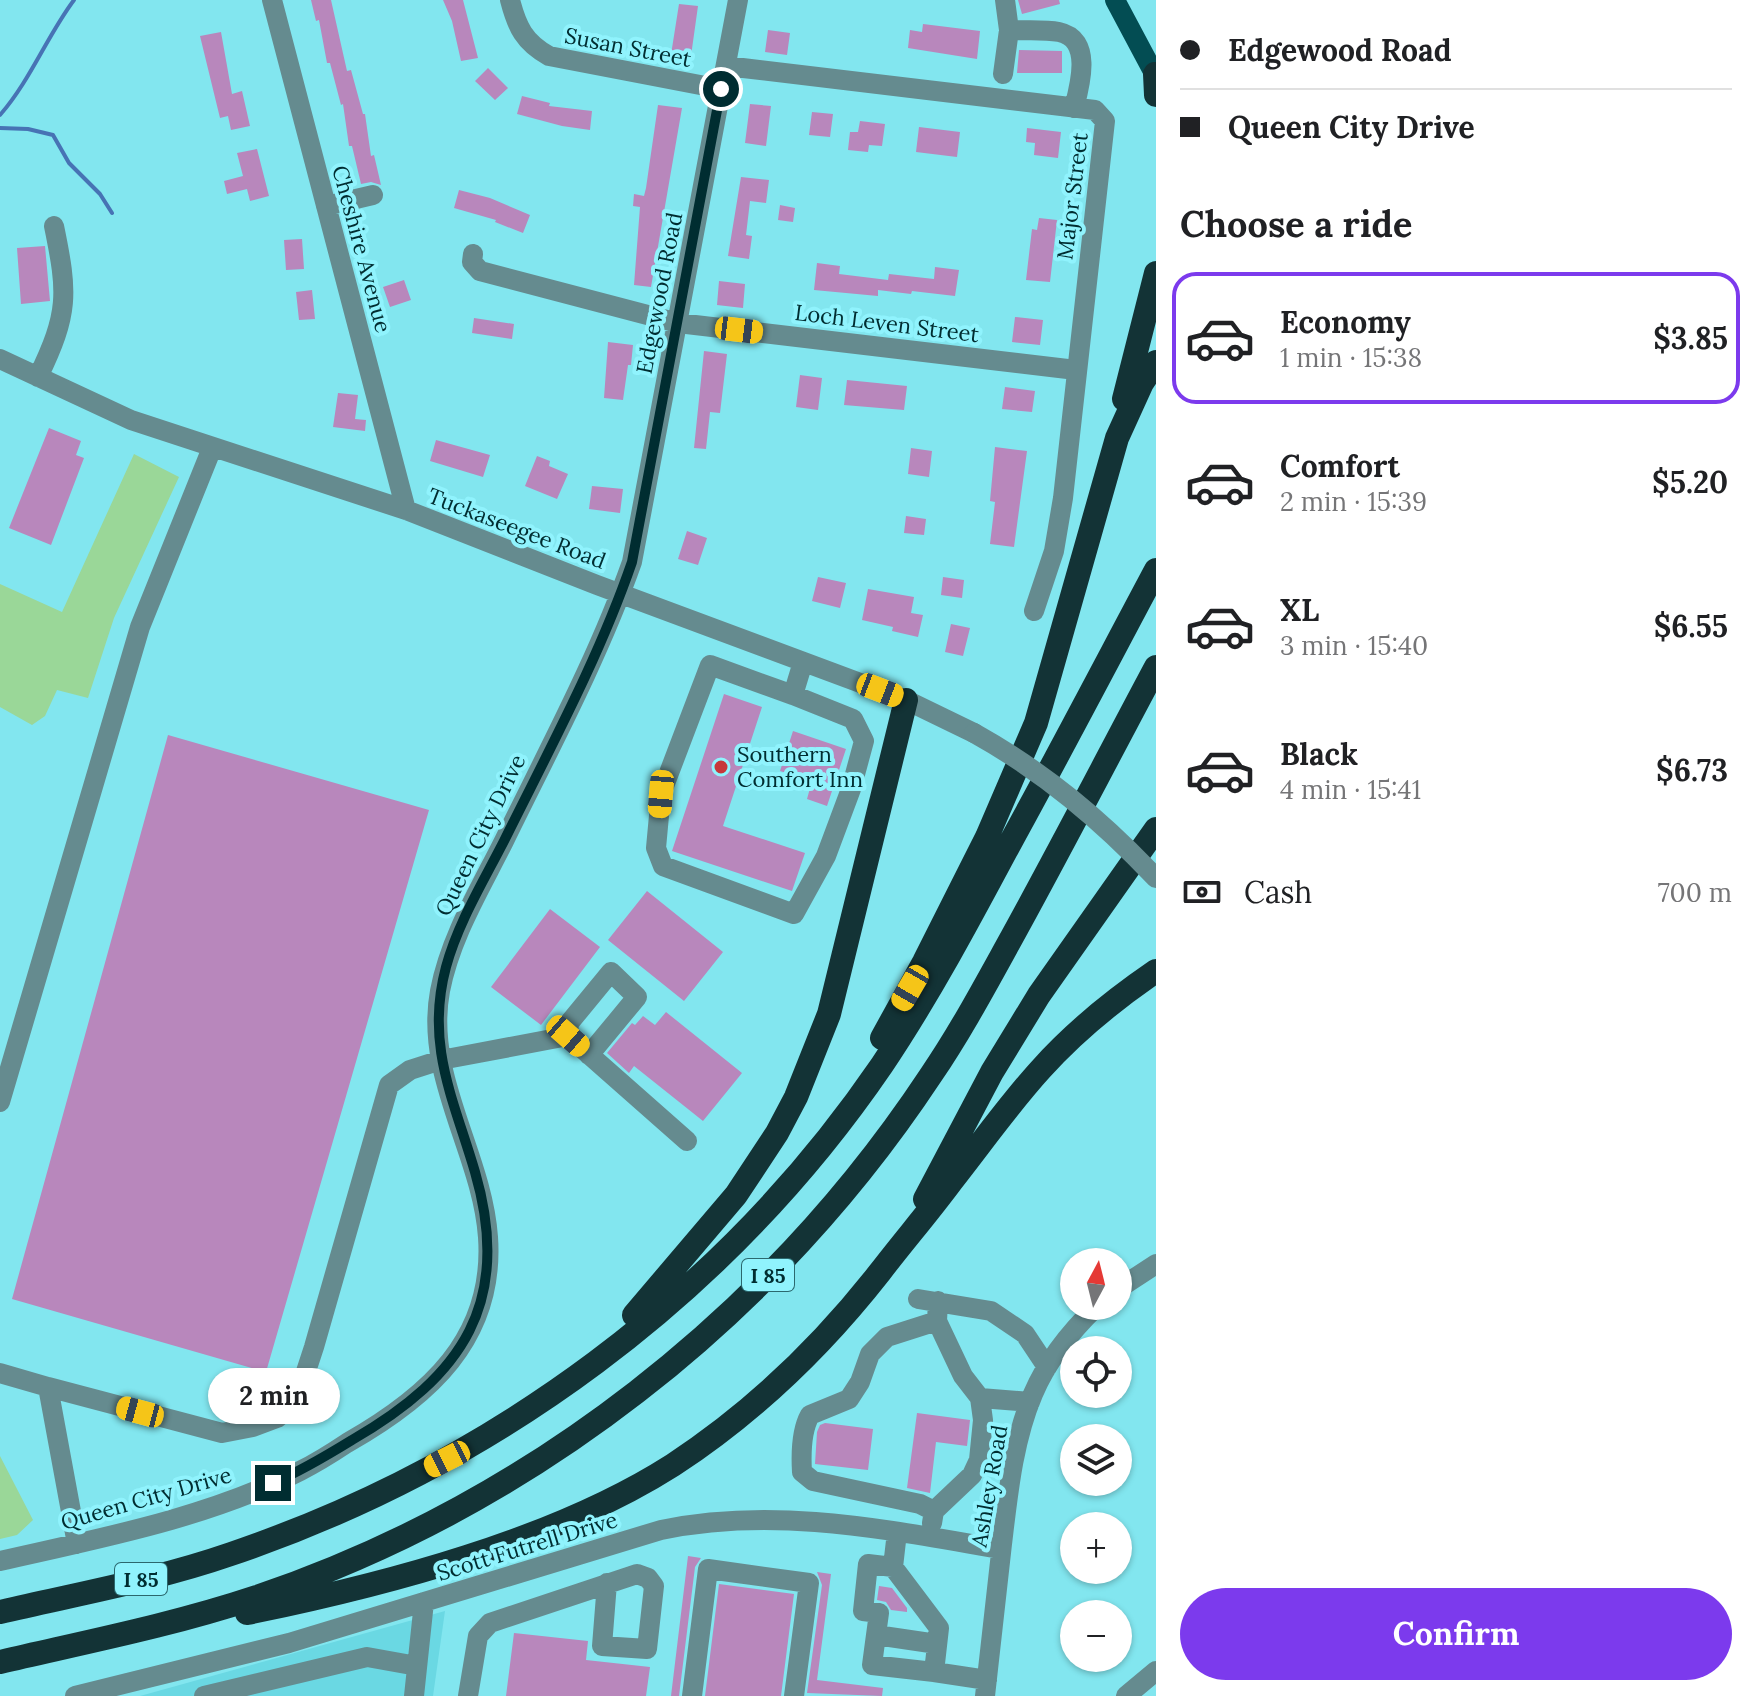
<!DOCTYPE html>
<meta charset="utf-8">
<style>
:root{--surface:#fff;--page:#f2f2f2;--text:#202124;--muted:#757577;--line:#e0e0e0;--accent:#7c3aed}
body{margin:0;font-family:Lora,serif;background:var(--page);color:var(--text);height:100vh;display:flex;flex-direction:column;font-size:30px;white-space:nowrap}
*{box-sizing:border-box;margin:0}
p{font-size:26px;color:var(--muted)}
.icon{flex:none;width:44px;height:44px;fill:none;stroke:currentColor;stroke-width:2;stroke-linecap:round;stroke-linejoin:round}
.map{position:relative;flex:1;overflow:hidden}
.drawer{display:flex;flex-direction:column;background:var(--surface);width:600px}
.drawer>*{flex:none}
.guide{display:grid;align-content:center;height:176px;padding:0 24px;background:var(--surface)}
.needle{width:52px;rotate:7deg}
.fabs{position:absolute;left:1060px;top:1248px;display:grid;gap:16px}
.fabs a{display:grid;place-items:center;width:72px;height:72px;border-radius:50%;background:var(--surface);box-shadow:0 2px 6px #0004;font-size:40px}
.end{position:absolute;width:36px;height:36px;margin:-18px;border:10px solid #002d31;background:#fff;box-shadow:0 0 0 4px #fff}
.from{border-radius:50%}
.bubble{position:absolute;height:56px;border-radius:28px;background:var(--surface);box-shadow:0 2px 6px #0004;font-size:26px;font-weight:700;line-height:56px;text-align:center}
.car{position:absolute;width:24px;height:48px;margin:-24px -12px;border-radius:10px;box-shadow:0 0 6px 2px #0007;background:linear-gradient(#f5c518 24%,#345 0 40%,#f5c518 0 76%,#345 0 86%,#f5c518 0)}
.guide b{display:flex;align-items:center;gap:28px;height:76px;font-size:30px}
.guide b+b{border-top:2px solid var(--line)}
.guide i{width:20px;height:20px;background:var(--text)}
ul{padding:0;list-style:none}
li{display:flex;align-items:center;gap:24px;height:132px;margin:0 16px 12px;padding:0 8px;border:4px solid transparent;border-radius:24px}
li div{flex:1}
li b{display:block;font-size:30px}
li em{font-style:normal;font-weight:700}
li.selected{border-color:var(--accent)}
li>.icon{width:72px;height:72px;stroke-width:1.5}
h2{padding:0 24px;font-size:36px;line-height:96px}
.pay{display:flex;align-items:center;gap:20px;height:88px;padding:0 24px;font-size:30px}
.pay p{margin-inline-start:auto}
.primary-button{display:flex;gap:16px;margin-top:auto;padding:16px 24px}
.primary-button a{flex:1;height:92px;border-radius:48px;background:var(--accent);color:#fff;font-size:32px;font-weight:700;line-height:92px;text-align:center}
main{display:flex;flex:1;min-height:0}
.map>svg:first-child{display:block}
.built{fill:#6ad8e3}
.green{fill:#9ad798}
.lines{fill:none;stroke-linecap:round;stroke-linejoin:round}
.stream{stroke:#4773b4;stroke-width:4}
.building{fill:#b887bc}
.minor{stroke:#658b8f;stroke-width:20}
.major{stroke:#034d53;stroke-width:20}
.highway{stroke:#133336;stroke-width:24}
.minor-bridge{stroke:#658b8f;stroke-width:20}
.route{stroke:#002d31;stroke-width:10}
.poi-dot{fill:#c7373b;stroke:#90f3fd;stroke-width:3}
.labels{text-anchor:middle;dominant-baseline:central;stroke-width:8;stroke-linejoin:round;paint-order:stroke}
.shield{fill:#90f3fd;stroke:#2b686e;stroke-width:2}
.shield-label{font-size:20px;font-weight:bold;fill:#002d31}
.street-label{font-size:22px;fill:#002d31;stroke:#90f3fd}
.poi-label{font-size:22px;fill:#002d31;stroke:#90f3fd;text-anchor:start}
</style>
<main>
<div class="map">
<svg width="1156" height="1696" viewBox="0 0 1156 1696">
<rect width="100%" height="100%" fill="#82e6ef"/>
<path class="built" d="M445,1611L433,1696H140Z"/>
<path class="green" d="M134,454L179,477L114,618L88,698L57,690L45,716L32,725L0,707V584L62,612Z
M0,1456L33,1520L17,1535L0,1539Z"/>
<g class="lines">
<path class="stream" d="M0,115C30,81 47,36 74,0
M0,128L28,129L53,135L69,163L100,194L112,213"/>
</g>
<path class="building" d="M311,0H331L347,71L351,70L363,114H365L371,156L374,155L381,185L371,182L361,184L352,146H349L343,104L341,105L330,63H327L319,20L316,21Z
M443,0H463L478,58L461,61L452,21Z
M1018,0H1059L1060,4L1022,14Z
M679,4L698,6L690,63L670,61Z
M923,24L980,31L977,59L908,48L910,30L922,32Z
M768,30L790,33L787,55L765,52Z
M221,32L232,94L242,91L250,126L231,130L228,116L220,118L200,36Z
M1019,50L1062,51V73H1017Z
M488,68L508,88L495,100L475,81Z
M522,96L550,103L549,106L592,111L590,130L562,126L517,114Z
M750,104L771,106L766,146L745,143Z
M658,105L682,108L651,287L634,285L640,207L633,206L634,194L644,196L646,188Z
M812,112L833,114L830,137L809,135Z
M860,121L885,124L882,146L869,145L868,152L848,150L850,132H858Z
M919,127L960,132L957,157L916,152Z
M1027,128L1061,132L1058,158L1034,155L1035,143L1026,142Z
M257,149L269,196L250,201L247,189L227,194L224,181L243,176L237,153Z
M741,177L769,180L766,203L750,201L746,235L752,236L749,259L728,256Z
M459,190L490,198L530,215L523,233L495,222L496,220L454,208Z
M780,205L795,208L793,222L778,220Z
M1039,218L1057,220L1050,282L1026,280L1032,229L1037,230Z
M302,239L304,269L286,270L284,240Z
M45,246L50,301L21,304L17,248Z
M817,263L840,266L839,274L888,280L889,274L934,279L935,267L959,270L955,296L912,291L911,294L878,290V296L814,290Z
M404,280L411,300L390,307L383,287Z
M719,281L745,284L743,308L717,305Z
M312,290L315,319L299,320L296,292Z
M1015,317L1043,320L1040,345L1012,342Z
M474,318L514,324L512,339L472,333Z
M608,342L633,345L631,365H628L623,400L604,398Z
M704,351L727,354L720,413L710,412L706,449L694,448Z
M800,375L822,378L818,410L796,407Z
M847,380L907,386L904,410L844,405Z
M1005,387L1035,391L1032,412L1002,409Z
M338,393L358,395L355,419L366,420L365,431L333,427Z
M49,428L81,441L76,455L84,458L51,545L9,528Z
M436,440L490,455L483,477L430,461Z
M995,447L1027,451L1014,547L990,544L995,502L990,501Z
M911,448L932,451L929,477L908,474Z
M537,456L550,461L549,466L568,474L557,499L525,486Z
M592,486L623,489L620,513L589,509Z
M906,516L926,519L924,535L904,533Z
M687,531L707,538L698,565L678,559Z
M818,577L846,583L840,608L812,601Z
M943,577L964,580L962,598L941,595Z
M868,589L914,597L911,613L923,615L918,637L892,631L893,627L862,620Z
M951,624L970,628L963,656L945,652Z
M724,694L762,707L723,826L805,853L792,891L672,851Z
M793,731L846,749L827,806L807,799L812,781L780,771Z
M168,735L429,810L266,1372L12,1299Z
M647,891L723,952L684,1001L608,940Z
M550,909L600,947L541,1025L491,987Z
M666,1012L742,1073L703,1121L634,1066L629,1073L607,1053L632,1023L635,1025L643,1016L655,1025Z
M917,1413L970,1420L967,1446L936,1442L930,1493L907,1488Z
M825,1423L873,1429L868,1470L815,1464L817,1432L820,1425Z
M688,1556L701,1558L695,1567L679,1696H671Z
M817,1572L831,1574L817,1680L883,1688L882,1696L807,1693L822,1585Z
M719,1584L794,1594L781,1696H705Z
M879,1586L892,1588L907,1608V1612L891,1610L886,1602L877,1600Z
M514,1633L588,1641L586,1660L650,1667L646,1696H506Z"/>
<g class="lines">
<path class="minor" d="M272,0L406,510
M510,0C517,27 524,42 549,56L721,89
M1009,30C1025,31 1043,29 1059,32C1093,39 1080,85 1074,108
M726,66L1095,110L1105,121L1063,498L1054,551L1034,611
M1003,74L1009,30L1005,0
M326,206L373,195
M473,254L472,262L480,271L678,323L1076,370
M0,359L131,420L406,510L597,585L906,700L974,733
M38,377C69,313 68,294 54,226
M793,695L853,719L864,741L851,789L826,856L794,914L663,866L656,848L661,794L710,665L793,695L803,662
M568,1036L569,1023L611,972L637,997L589,1055
M0,1102L140,627L212,448
M1118,1289L1156,1264
M918,1299L991,1311L1025,1334L1047,1367
M0,1373L48,1387L77,1544
M48,1387L222,1433L253,1427L277,1418L296,1402L314,1347L389,1085L410,1070L441,1060L568,1036L687,1141
M980,1398L1030,1402
M934,1511L920,1504L813,1481L802,1472C801,1455 801,1431 810,1415L849,1399L860,1382L870,1354L887,1337L937,1321
M932,1523L934,1511L972,1475L979,1460L983,1420L980,1398L963,1376L937,1321L938,1301
M897,1532L893,1567L939,1628L934,1672L987,1680
M0,1561C101,1538 207,1518 300,1471C316,1463 332,1453 347,1443C428,1397 495,1339 488,1237C482,1153 424,1077 440,991C450,938 480,889 504,841C549,749 598,658 632,562L738,0
M893,1567L868,1564L863,1611L879,1613L876,1635L937,1644
M876,1635L872,1665L934,1672
M75,1696L289,1643L661,1530C775,1506 888,1530 1001,1549
M204,1696L367,1657L417,1666
M414,1696L424,1602
M468,1696L478,1636L490,1623L637,1574L648,1578L654,1586L647,1649L602,1646L607,1583
M692,1696L708,1569L809,1583L794,1696
M985,1696C991,1645 996,1595 1002,1544C1008,1494 1013,1441 1033,1394C1047,1361 1071,1331 1097,1306
M1126,1696L1156,1671"/>
<path class="major" d="M1115,0L1156,77"/>
<path class="highway" d="M1155,74L1156,95
M1124,399L1156,273
M882,1038L924,962L987,837L1036,723L1117,438L1142,383L1156,362
M925,1199L992,1072L1039,995L1156,829
M634,1315L736,1195L777,1133L796,1097L829,1014L906,700
M0,1612C77,1594 156,1580 231,1554C493,1465 725,1295 882,1065C929,995 969,920 1009,845C1059,754 1107,662 1156,570
M247,1613C384,1585 554,1541 673,1465C751,1414 822,1346 880,1272C903,1242 928,1213 951,1182C981,1144 1009,1104 1041,1069C1075,1031 1115,999 1156,971
M0,1662C86,1642 173,1625 257,1597C531,1504 771,1317 931,1075C961,1031 986,984 1012,937C1061,848 1108,757 1156,667"/>
<path class="minor-bridge" d="M974,733C1044,772 1101,820 1156,878"/>
</g>
<g class="lines">
<path class="route" d="M273,1483C301,1471 326,1456 352,1440C463,1376 513,1302 475,1172C454,1100 425,1045 446,967C458,923 483,882 504,841C549,750 599,658 632,562L721,89"/>
</g>
<circle class="poi-dot" cx="721" cy="767" r="8"/>
<g class="labels">
<g class="shield">
<rect x="742" y="1259" width="52" height="32" rx="6"/>
<rect x="115" y="1563" width="52" height="32" rx="6"/>
</g>
<g class="shield-label">
<text x="768" y="1275">I 85</text>
<text x="141" y="1579">I 85</text>
</g>
<g class="street-label">
<text transform="translate(628 47) rotate(11)">Susan Street</text>
<text transform="translate(1072 196) rotate(-83)">Major Street</text>
<text transform="translate(362 249) rotate(75)">Cheshire Avenue</text>
<text transform="translate(659 293) rotate(-79)">Edgewood Road</text>
<text transform="translate(887 323) rotate(7)">Loch Leven Street</text>
<text transform="translate(517 528) rotate(21)">Tuckaseegee Road</text>
<text transform="translate(480 835) rotate(-64)">Queen City Drive</text>
<text transform="translate(989 1486) rotate(-80)">Ashley Road</text>
<text transform="translate(146 1498) rotate(-16)">Queen City Drive</text>
<text transform="translate(527 1546) rotate(-17)">Scott Futrell Drive</text>
</g>
<g class="poi-label">
<text x="737" y="754">Southern<tspan x="737" dy="25">Comfort Inn</tspan></text>
</g>
</g>
</svg>
<div class="fabs">
<a><svg class="needle" viewBox="-14 -14 28 28"><path d="M0-13l5 13h-10z" fill="#e53935"/><path d="M0 13l5-13h-10z" fill="#757577"/></svg></a>
<a><svg class="icon" aria-label="locate" viewBox="0 0 24 24"><circle cx="12" cy="12" r="6"/><path d="M12 2v4M12 18v4M2 12h4M18 12h4"/></svg></a>
<a><svg class="icon" aria-label="layers" viewBox="0 0 24 24"><path d="M12 4l9 5-9 5-9-5zM3 14l9 5 9-5"/></svg></a>
<a>+</a>
<a>−</a>
</div>
<i class="end from" style="left:721px;top:89px"></i>
<i class="end" style="left:273px;top:1483px"></i>
<div class="bubble" style="left:208px;top:1368px;width:132px">2 min</div>
<i class="car" style="left:739px;top:330px;rotate:97deg"></i>
<i class="car" style="left:880px;top:690px;rotate:111deg"></i>
<i class="car" style="left:661px;top:794px;rotate:185deg"></i>
<i class="car" style="left:910px;top:988px;rotate:210deg"></i>
<i class="car" style="left:568px;top:1036px;rotate:131deg"></i>
<i class="car" style="left:140px;top:1412px;rotate:285deg"></i>
<i class="car" style="left:447px;top:1459px;rotate:243deg"></i>
</div>
<section class="drawer">
<div class="guide">
<b><i class="from"></i>Edgewood Road</b>
<b><i></i>Queen City Drive</b>
</div>
<h2>Choose a ride</h2>
<ul>
<li class="selected"><svg class="icon" aria-label="car" viewBox="0 0 24 24"><path d="M5 17H2v-5l4-1 3-4h7l3 4 3 1v5h-3M9 17h6M6 11h13"/><circle cx="7" cy="17" r="2"/><circle cx="17" cy="17" r="2"/></svg><div><b>Economy</b><p>1 min · 15:38</p></div><em>$3.85</em></li>
<li><svg class="icon" aria-label="car" viewBox="0 0 24 24"><path d="M5 17H2v-5l4-1 3-4h7l3 4 3 1v5h-3M9 17h6M6 11h13"/><circle cx="7" cy="17" r="2"/><circle cx="17" cy="17" r="2"/></svg><div><b>Comfort</b><p>2 min · 15:39</p></div><em>$5.20</em></li>
<li><svg class="icon" aria-label="car" viewBox="0 0 24 24"><path d="M5 17H2v-5l4-1 3-4h7l3 4 3 1v5h-3M9 17h6M6 11h13"/><circle cx="7" cy="17" r="2"/><circle cx="17" cy="17" r="2"/></svg><div><b>XL</b><p>3 min · 15:40</p></div><em>$6.55</em></li>
<li><svg class="icon" aria-label="car" viewBox="0 0 24 24"><path d="M5 17H2v-5l4-1 3-4h7l3 4 3 1v5h-3M9 17h6M6 11h13"/><circle cx="7" cy="17" r="2"/><circle cx="17" cy="17" r="2"/></svg><div><b>Black</b><p>4 min · 15:41</p></div><em>$6.73</em></li>
</ul>
<div class="pay"><svg class="icon" aria-label="cash" viewBox="0 0 24 24"><path d="M3 7h18v10H3z"/><circle cx="12" cy="12" r="2"/></svg>Cash<p>700 m</p></div>
<div class="primary-button"><a>Confirm</a></div>
</section>
</main>
